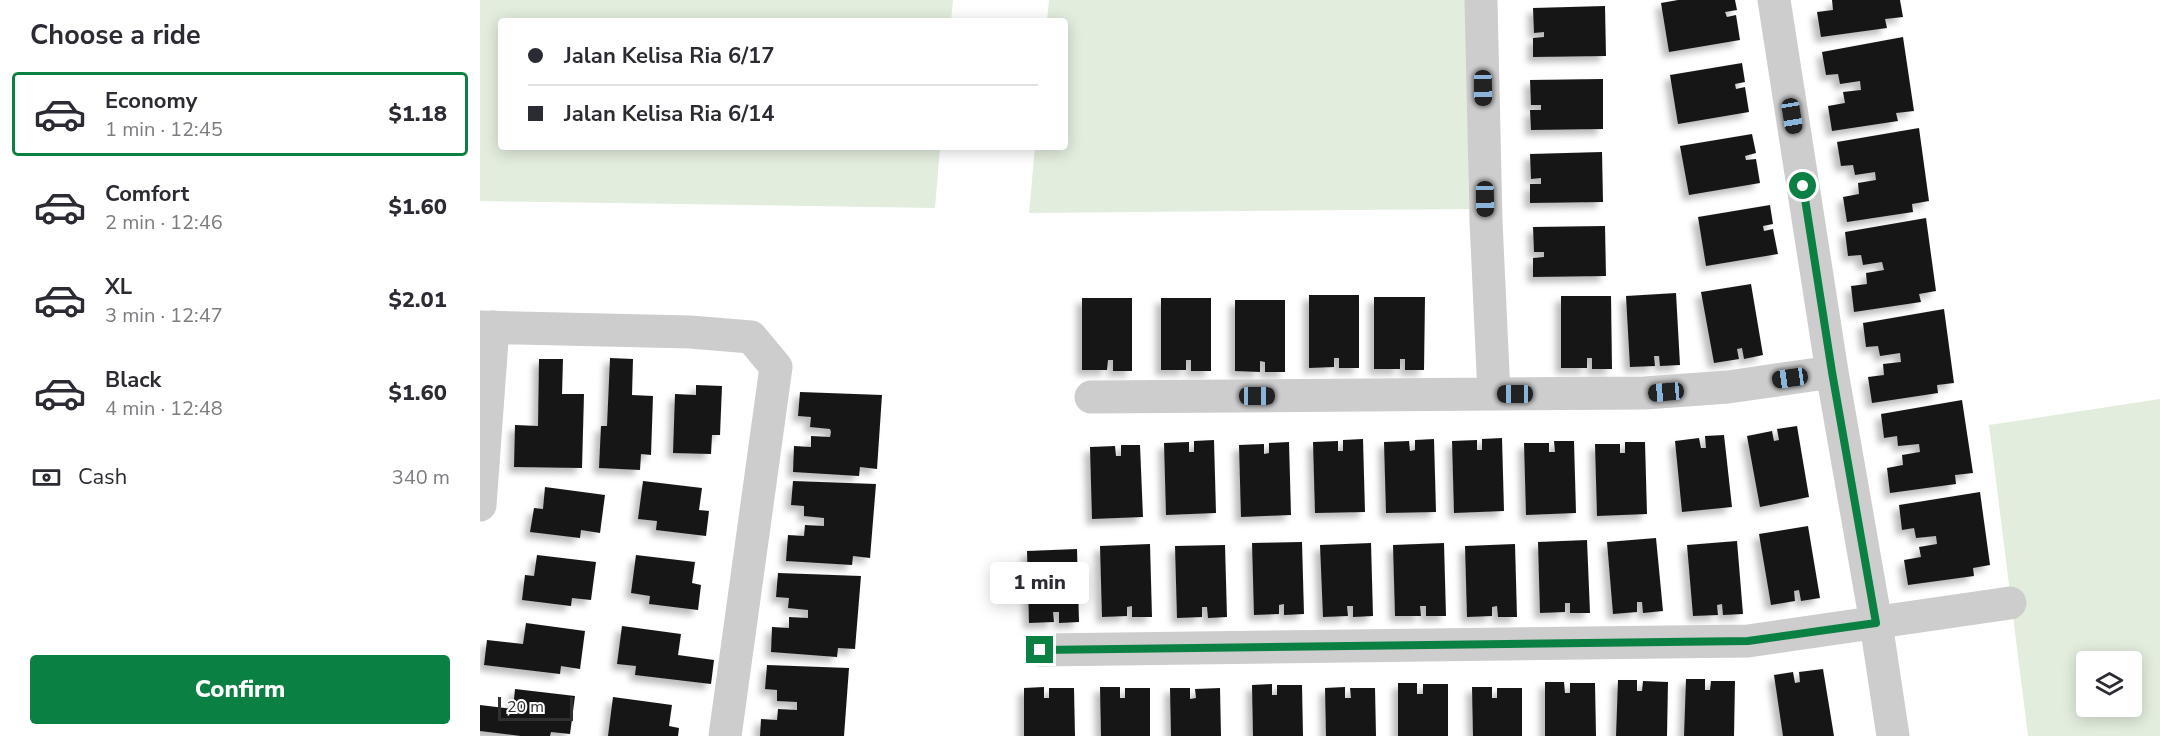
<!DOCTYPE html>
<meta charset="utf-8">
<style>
:root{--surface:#fff;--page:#f7f7f7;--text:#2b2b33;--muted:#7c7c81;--line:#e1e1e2;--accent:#0b8043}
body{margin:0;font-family:"Nunito Sans",sans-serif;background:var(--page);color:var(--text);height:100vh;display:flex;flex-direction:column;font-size:22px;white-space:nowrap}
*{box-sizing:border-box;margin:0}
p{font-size:20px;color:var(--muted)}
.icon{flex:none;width:33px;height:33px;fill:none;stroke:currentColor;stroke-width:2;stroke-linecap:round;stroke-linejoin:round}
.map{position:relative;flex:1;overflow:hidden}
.details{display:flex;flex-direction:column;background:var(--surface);width:480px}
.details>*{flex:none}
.banner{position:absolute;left:18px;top:18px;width:570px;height:132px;border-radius:6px;box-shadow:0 3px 15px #0003;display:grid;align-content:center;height:132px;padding:0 30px;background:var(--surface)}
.tools{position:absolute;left:1596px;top:651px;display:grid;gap:12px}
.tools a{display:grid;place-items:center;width:66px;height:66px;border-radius:6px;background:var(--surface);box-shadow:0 3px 15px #0003;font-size:30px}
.scale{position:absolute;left:18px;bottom:15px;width:75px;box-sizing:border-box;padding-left:6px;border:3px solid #303030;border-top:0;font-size:16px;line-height:21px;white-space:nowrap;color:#303030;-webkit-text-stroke:4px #fff;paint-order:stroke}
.end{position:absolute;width:27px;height:27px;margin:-14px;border:8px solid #0b8043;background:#fff;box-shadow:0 0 0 3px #fff}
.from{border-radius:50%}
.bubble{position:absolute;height:42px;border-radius:6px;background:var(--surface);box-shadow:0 3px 15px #0003;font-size:20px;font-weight:800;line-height:42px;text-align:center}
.car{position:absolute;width:18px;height:36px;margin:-18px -9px;border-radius:8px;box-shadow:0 0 4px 2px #0007;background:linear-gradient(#222 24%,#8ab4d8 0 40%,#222 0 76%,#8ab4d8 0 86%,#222 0)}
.banner b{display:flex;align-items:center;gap:21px;height:57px;font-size:22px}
.banner b+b{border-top:2px solid var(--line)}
.banner i{width:15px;height:15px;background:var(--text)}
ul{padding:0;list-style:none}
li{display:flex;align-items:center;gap:18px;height:84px;margin:0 12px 9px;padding:0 18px;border:3px solid transparent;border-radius:6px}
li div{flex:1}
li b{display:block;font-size:22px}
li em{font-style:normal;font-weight:800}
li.on{border-color:var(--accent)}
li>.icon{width:54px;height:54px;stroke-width:1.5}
h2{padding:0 30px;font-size:27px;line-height:72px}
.pay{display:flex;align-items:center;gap:15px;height:66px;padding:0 30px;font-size:22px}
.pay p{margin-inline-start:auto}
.cta{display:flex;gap:12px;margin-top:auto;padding:12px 30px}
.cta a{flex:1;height:69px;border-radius:6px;background:var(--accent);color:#fff;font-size:24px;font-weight:800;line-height:69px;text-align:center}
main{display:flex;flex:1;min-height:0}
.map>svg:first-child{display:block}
.green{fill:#e2edde;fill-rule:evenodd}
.building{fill:#171717;filter:url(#shadow)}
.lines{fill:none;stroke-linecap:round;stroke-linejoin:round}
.minor{stroke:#cdcdcd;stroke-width:33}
.route{stroke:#0b8043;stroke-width:8}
</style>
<main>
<section class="details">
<h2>Choose a ride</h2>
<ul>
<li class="on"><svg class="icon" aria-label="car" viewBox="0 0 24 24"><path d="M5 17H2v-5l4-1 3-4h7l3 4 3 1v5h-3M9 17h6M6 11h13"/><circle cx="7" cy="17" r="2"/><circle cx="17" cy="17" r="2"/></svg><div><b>Economy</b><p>1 min · 12:45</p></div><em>$1.18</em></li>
<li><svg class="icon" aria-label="car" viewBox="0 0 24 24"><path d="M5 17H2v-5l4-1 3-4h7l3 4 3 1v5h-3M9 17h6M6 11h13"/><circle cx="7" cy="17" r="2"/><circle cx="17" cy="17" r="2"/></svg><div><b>Comfort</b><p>2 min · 12:46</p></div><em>$1.60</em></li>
<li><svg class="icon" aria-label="car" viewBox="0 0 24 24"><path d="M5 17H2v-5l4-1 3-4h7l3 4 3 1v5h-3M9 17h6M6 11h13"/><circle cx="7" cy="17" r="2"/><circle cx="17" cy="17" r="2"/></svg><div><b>XL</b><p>3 min · 12:47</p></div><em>$2.01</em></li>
<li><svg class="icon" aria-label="car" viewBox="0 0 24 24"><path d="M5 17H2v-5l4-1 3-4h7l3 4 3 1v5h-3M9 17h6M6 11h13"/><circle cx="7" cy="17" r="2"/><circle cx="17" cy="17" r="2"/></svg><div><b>Black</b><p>4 min · 12:48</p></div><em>$1.60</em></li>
</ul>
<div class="pay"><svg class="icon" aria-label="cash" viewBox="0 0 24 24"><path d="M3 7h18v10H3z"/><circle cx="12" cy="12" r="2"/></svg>Cash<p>340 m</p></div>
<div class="cta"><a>Confirm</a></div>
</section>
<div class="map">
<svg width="1680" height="736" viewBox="0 0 1680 736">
<defs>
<filter id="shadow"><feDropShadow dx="-5.5" dy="5.5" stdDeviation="3" flood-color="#0004"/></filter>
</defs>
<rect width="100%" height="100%" fill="#fff"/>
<path class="green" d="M0,0H473L471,21H21V147H460L455,208L0,201Z
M569,0H986L989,209L549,213L555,147H585V21H567Z
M1680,399V736H1548L1509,425ZM1606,662H1652V706H1606Z"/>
<path class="building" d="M1198,0H1255L1257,10L1245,12L1247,17L1256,15L1260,40L1189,52L1181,3Z
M1352,0H1420L1423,17L1405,19L1407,28L1341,37L1337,12L1353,10Z
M1125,6L1126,56L1053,57V38L1064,37V32L1054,33L1053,8Z
M1423,37L1434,111L1416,113L1418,121L1352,131L1348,106L1365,103L1363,92L1381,90L1380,81L1360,84L1358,74L1346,75L1342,52Z
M1262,63L1265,82L1255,84L1256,89L1265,87L1269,112L1198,124L1190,75Z
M1123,79V129L1051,130L1050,110H1061V105H1051L1050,80Z
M1439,128L1449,201L1432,204L1433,212L1367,222L1363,197L1379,194L1378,183L1396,180L1395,172L1375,175L1373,165L1361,166L1357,142Z
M1272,134L1276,153L1265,156L1266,160L1276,159L1280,183L1209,195L1200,146Z
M1122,152L1123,202L1050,203V184H1061V178L1051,179L1050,154Z
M1290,205L1293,224L1283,226L1284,231L1293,229L1298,254L1226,266L1218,217Z
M1446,218L1456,291L1439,294L1441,302L1374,312L1371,286L1387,284L1386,273L1404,270L1402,262L1383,265L1381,255L1368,256L1365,232Z
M1125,226L1126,276L1053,277V258L1064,257V252H1054L1053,227Z
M1271,284L1283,355L1264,359L1262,348L1257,349L1259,359L1234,363L1221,292Z
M1196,293L1200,365L1180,366L1179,356H1174L1175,366L1150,367L1146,296Z
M829,295H879V368H859V358H854V367L829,368Z
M1081,296H1131L1132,369H1112V358H1107V368H1081Z
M894,297H945L944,370H925V359H920V369H894Z
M602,298H652V371H633V360H628L627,370H602Z
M681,298H731V371H711V360H706V370H681Z
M755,300H805V372H785V362L780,361V372L755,371Z
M1464,309L1474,383L1457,385L1458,393L1392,403L1388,377L1404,375L1403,364L1421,362L1420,353L1400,356L1398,346L1386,347L1383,323Z
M130,358L153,359L152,395L173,396L171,455L161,454L160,470L119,468L121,426H127Z
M59,359H83L82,394H104L102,468L34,467L35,425L58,426Z
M216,385L242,386L240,435H232L231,454L193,453L195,394L216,395Z
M320,392L402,395L397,469L380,467L379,476L313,472L314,446L331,447V436L350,437L351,432L350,429L330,427L331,417L318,416Z
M1482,400L1493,473L1475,475L1476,484L1410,493L1407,468L1423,465L1422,455L1440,452L1439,444L1418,446L1417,436L1404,438L1401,414Z
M1317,426L1329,497L1280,507L1267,436L1292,431L1294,441L1299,440L1297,429Z
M1244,435L1252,507L1202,512L1195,441L1219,438L1221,448H1226L1225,436Z
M1022,438L1024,511L974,513L972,441L997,440V450H1002V439Z
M883,439L885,512L835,513L833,442L858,441V451H863V440Z
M954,439L956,512L906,513L904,442L929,441L930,451L935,450V440Z
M734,440L736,513L686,515L684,443L709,442V452H714V441Z
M1074,441H1094L1096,513L1046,515L1044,443H1069V452H1075Z
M809,442L811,515L761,517L759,445L784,444V454L789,453V443Z
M1145,442H1165L1167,514L1117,516L1115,444H1140V453H1145Z
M641,445H660L663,517L612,519L610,447L635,446L636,456H641Z
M163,481L222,488L219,510L229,511L226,536L176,530L177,521L158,519Z
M313,481L396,484L390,558L373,556L372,565L306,561L308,535L324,536L325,525L344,526V518L324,516V506L311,505Z
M65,487L125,495L120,533L101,530L100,538L50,532L54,508L63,509Z
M1500,492L1510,565L1493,568L1494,576L1428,585L1424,560L1441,557L1439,547L1457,544L1456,536L1436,538L1434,528L1422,530L1419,505Z
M1328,526L1340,598L1321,601L1319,590L1314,591L1315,601L1291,605L1279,534Z
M1176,538L1183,611L1163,613L1162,602H1157V612L1133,614L1127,542Z
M1107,540L1110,613H1090V603H1085V612L1060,613L1058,542Z
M1257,541L1263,614L1243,615L1242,604L1237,605L1238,615L1213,616L1207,545Z
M822,542L824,614L804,615V604L799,605V614L774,615L772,543Z
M891,543L893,616L873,617V606H867L868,616L843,617L840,545Z
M964,543L966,616H946V606H940L941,616H915L913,545Z
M670,544L672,617H652V606L647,607V616L622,617L620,546Z
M1035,544L1037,617H1018L1017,606L1012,607V616L987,617L985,546Z
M745,545L747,617L728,618L727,607H722V617L697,618L695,546Z
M597,549L599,622L579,623V612H573L574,622L549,623L547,551Z
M57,555L116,562L111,600L92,598L91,606L42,600L45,575L54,576Z
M156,555L215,562L212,583L221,585L218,610L169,604L170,596L151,593Z
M298,573L381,576L375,649L358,648L357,657L291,652L292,627L309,628V617L328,618V610L308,608L309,598L296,597Z
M46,623L105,631L100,669L81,666L80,674L4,665L7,640L43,644Z
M142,626L201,634L198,655L234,660L231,684L155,675L156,666L137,664Z
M287,665L369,668L364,736H280L281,719L297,720L298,709L317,710V702L297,701V690L285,689Z
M1343,669L1354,736H1303L1294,675L1313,672L1315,683L1320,682L1319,672Z
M1206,679H1225V690H1230L1231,681H1255L1254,736H1204Z
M1138,680H1157V691H1162L1163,681L1188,682L1187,736H1136Z
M1065,682H1084L1085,693H1090V683H1115L1116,736H1065Z
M918,683H937V694H943V684H968V736H918Z
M792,684V695H797V685H822L823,736H773L772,685Z
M564,687V698H569V688H594L595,736H544V688Z
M620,687H640V698H645V688H670V736H621Z
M865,687V698H871L870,688H895L896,736H846L845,688Z
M992,687H1012V698H1017V688H1042V736H993Z
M690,688H710V699L716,698L715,689L740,688L741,736H691Z
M35,689L95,696L90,734L71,732L70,736H41L0,731V705L33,709Z
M133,697L192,705L189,726L199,728L198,736H128Z"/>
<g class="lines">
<path class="minor" d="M1001,0L1006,221L1014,394
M1294,0L1352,372L1396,623L1413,736
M0,327L210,332L271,337L296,367L245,736
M611,397L1165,393L1248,387L1352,372
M0,505L13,327
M560,650L1268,641L1530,603"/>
</g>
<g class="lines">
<path class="route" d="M560,650L1268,641L1396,623L1352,372L1323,186"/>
</g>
</svg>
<div class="tools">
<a><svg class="icon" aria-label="layers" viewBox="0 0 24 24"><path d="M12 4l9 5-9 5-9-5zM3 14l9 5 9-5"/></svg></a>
</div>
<div class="scale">20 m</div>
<i class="end from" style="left:1323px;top:186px"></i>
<i class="end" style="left:560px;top:650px"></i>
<div class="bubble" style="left:510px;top:562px;width:99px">1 min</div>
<i class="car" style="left:1003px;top:88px;rotate:179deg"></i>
<i class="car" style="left:1312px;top:116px;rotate:171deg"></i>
<i class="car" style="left:1005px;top:199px;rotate:179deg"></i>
<i class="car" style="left:1310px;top:378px;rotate:262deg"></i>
<i class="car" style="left:1186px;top:392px;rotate:265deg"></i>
<i class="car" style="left:1035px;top:394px;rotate:270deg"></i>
<i class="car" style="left:777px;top:396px;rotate:90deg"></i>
<div class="banner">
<b><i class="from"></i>Jalan Kelisa Ria 6/17</b>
<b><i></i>Jalan Kelisa Ria 6/14</b>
</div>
</div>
</main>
